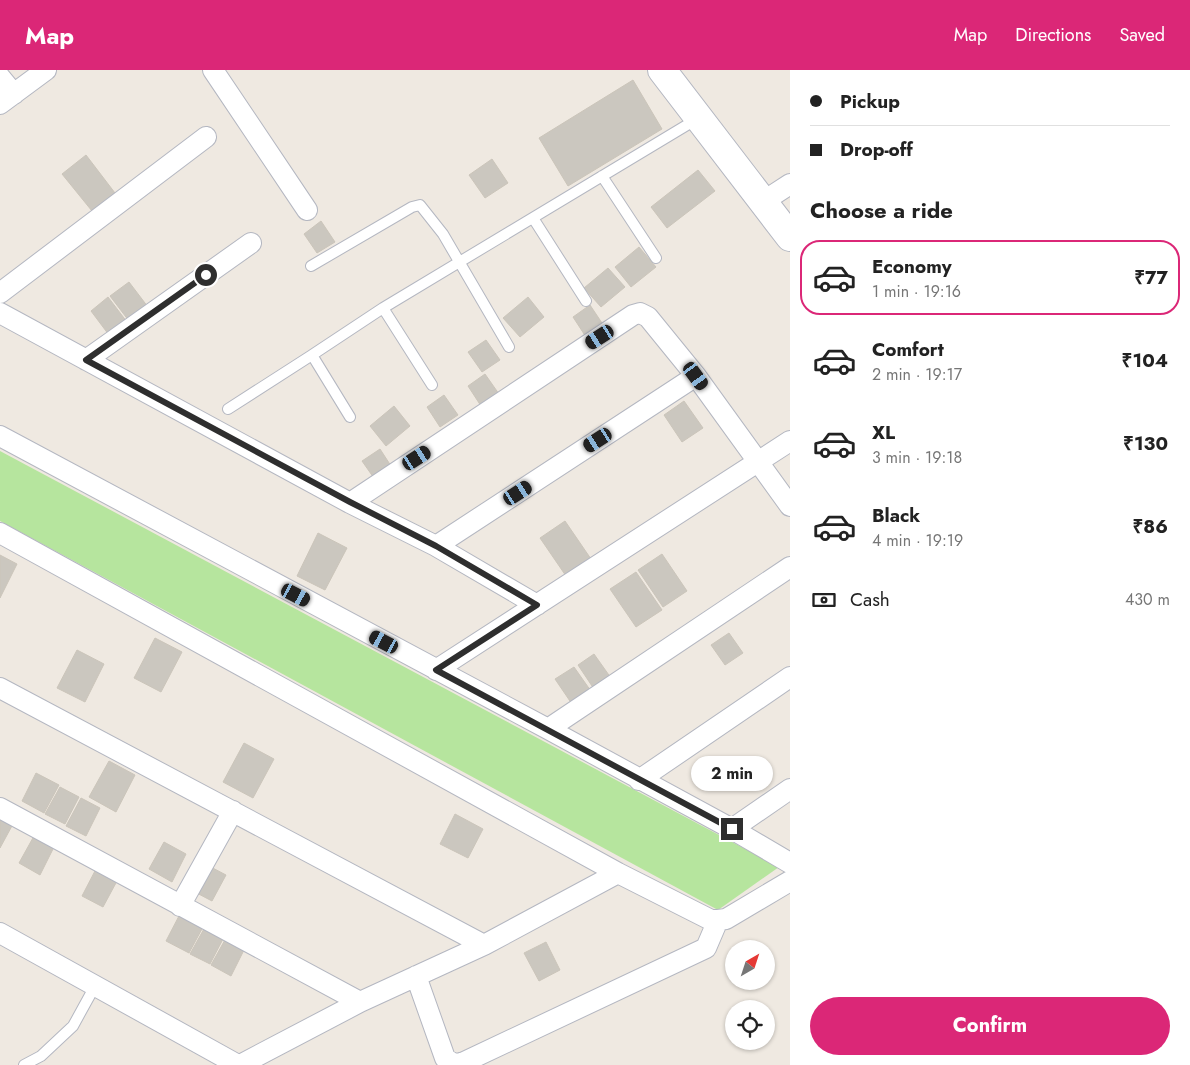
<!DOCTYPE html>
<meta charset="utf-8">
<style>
:root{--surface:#fff;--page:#f2f2f2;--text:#222;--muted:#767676;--line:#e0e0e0;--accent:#db2777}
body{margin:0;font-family:Jost,sans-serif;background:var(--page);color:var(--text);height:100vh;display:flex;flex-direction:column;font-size:19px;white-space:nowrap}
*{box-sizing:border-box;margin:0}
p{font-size:16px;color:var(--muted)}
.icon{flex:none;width:28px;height:28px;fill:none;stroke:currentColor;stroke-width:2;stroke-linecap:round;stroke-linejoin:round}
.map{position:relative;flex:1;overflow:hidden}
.sheet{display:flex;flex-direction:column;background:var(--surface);width:400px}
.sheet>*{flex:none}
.top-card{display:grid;align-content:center;height:110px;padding:0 20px;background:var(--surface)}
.needle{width:32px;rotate:39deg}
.fabs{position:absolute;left:725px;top:870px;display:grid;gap:10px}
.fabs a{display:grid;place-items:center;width:50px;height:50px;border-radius:50%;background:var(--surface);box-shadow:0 1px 4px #0004;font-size:25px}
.end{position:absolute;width:22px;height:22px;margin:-11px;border:6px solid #2e2e2e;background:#fff;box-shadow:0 0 0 2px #fff}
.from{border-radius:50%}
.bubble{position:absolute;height:35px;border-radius:18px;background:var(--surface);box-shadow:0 1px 4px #0004;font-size:16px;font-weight:700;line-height:35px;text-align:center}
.car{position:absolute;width:15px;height:30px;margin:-15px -8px;border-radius:6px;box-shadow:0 0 4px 1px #0007;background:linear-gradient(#222 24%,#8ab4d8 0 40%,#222 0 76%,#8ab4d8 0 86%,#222 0)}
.top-card b{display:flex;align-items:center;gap:18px;height:48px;font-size:19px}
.top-card b+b{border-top:1px solid var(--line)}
.top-card i{width:12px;height:12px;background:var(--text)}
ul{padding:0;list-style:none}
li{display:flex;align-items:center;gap:15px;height:75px;margin:0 10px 8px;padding:0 10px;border:2px solid transparent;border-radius:20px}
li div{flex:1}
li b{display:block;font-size:19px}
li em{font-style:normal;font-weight:700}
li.current{border-color:var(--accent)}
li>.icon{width:45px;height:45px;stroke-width:1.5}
h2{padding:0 20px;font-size:22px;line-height:60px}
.pay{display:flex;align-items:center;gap:12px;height:55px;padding:0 20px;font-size:19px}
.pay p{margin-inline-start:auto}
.primary-button{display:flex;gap:10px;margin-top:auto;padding:10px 20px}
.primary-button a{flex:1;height:58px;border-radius:30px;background:var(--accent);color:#fff;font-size:20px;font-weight:700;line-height:58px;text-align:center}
header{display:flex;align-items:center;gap:30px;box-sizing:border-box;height:70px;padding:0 25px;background:var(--accent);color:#fff}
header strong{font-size:24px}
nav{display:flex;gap:28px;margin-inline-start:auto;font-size:18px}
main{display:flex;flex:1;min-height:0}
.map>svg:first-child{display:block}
.green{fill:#b6e59e}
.building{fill:#cbc7bf;stroke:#cbc5ba}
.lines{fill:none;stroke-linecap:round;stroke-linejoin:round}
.lane-casing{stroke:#b4b7c1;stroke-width:12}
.street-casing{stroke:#b4b7c1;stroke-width:22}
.secondary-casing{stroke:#b4b7c1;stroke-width:30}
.lane{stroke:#fff;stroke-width:10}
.street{stroke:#fff;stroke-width:20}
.secondary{stroke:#fff;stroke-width:28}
.route{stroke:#2e2e2e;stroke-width:6}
</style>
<header>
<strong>Map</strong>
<nav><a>Map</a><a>Directions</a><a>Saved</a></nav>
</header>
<main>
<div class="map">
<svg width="790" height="995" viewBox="0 0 790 995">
<rect width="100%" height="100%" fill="#efe9e1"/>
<path class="green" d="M0,381L779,797L718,840L0,451Z"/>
<path class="building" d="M633,10L662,59L568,116L539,68Z
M86,85L115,123L92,141L62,104Z
M492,89L508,113L485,128L469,105Z
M698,100L715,121L667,158L651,137Z
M321,151L335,172L317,183L304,164Z
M639,177L656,197L631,217L615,197Z
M608,198L625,217L601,237L584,218Z
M129,212L148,237L129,251L110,226Z
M108,227L127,252L109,265L91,241Z
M528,227L544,247L520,267L503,248Z
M590,235L604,256L586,267L573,247Z
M486,270L500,290L482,302L468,282Z
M485,304L499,324L481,336L468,316Z
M444,325L458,345L440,357L427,337Z
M684,331L703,358L682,372L664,345Z
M394,336L410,356L386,376L370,356Z
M380,379L393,399L376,411L362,391Z
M565,451L591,489L566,506L540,468Z
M318,463L347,478L325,520L297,506Z
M662,484L687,521L663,537L638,500Z
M0,485L17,494L0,528Z
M636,502L662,540L636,557L610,519Z
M729,563L743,583L725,595L711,575Z
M155,568L182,582L161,622L134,608Z
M77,580L104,594L85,632L57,618Z
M594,584L611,608L594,619L578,595Z
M574,597L593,624L574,637L555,609Z
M244,673L274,689L253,728L223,712Z
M109,691L135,705L116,742L89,727Z
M36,703L59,715L44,743L22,731Z
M60,717L79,727L65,754L45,744Z
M81,728L100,738L86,766L66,756Z
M455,744L483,759L468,788L440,774Z
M0,747L13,754L0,778Z
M34,766L54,777L40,805L19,793Z
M164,772L186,784L172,812L149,799Z
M207,795L226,805L212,831L193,821Z
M96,799L117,811L103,837L82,826Z
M180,844L203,857L189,883L166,871Z
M205,857L224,867L210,894L190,884Z
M226,868L245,878L231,906L211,895Z
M546,872L560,900L539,911L524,883Z"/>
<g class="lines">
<g class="lane-casing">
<path id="lane" d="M602,106L656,188
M533,148L586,231
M311,196L412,137L420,135L443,164L509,277
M383,238L432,315
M228,339L312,285
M350,347L312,285L383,238L697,49
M24,995L41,986L73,956L95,916"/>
</g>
<g class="street-casing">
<path id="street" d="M213,0L307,140
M0,7L14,24
M0,34L46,0
M764,131L790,114
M0,223L206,67
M0,243L350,433L436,476L537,535
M86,290L251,173
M0,366L548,659L732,759L790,793
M350,433L633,245L640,243L648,247L696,306L790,436
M0,463L618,803L711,850H718L726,849L790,811
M436,476L696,306
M436,600L790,371
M0,618L484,875
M548,659L790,497
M639,710L790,607
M0,738L360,932
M732,759L790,719
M180,836L233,741
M0,863L238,995
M416,906L445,988L452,993L460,994L706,878L718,850
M240,995L360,932L484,875L618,803"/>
</g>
<g class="secondary-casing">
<path id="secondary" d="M662,0L790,167"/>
</g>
<use href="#lane" class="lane"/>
<use href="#street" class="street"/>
<use href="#secondary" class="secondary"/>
</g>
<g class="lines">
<path class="route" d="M206,205L86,290L350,432L436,476L537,535L436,600L732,759"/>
</g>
</svg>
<div class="fabs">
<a><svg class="needle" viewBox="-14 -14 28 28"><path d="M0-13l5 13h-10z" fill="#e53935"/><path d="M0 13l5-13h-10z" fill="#767676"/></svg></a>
<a><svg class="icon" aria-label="locate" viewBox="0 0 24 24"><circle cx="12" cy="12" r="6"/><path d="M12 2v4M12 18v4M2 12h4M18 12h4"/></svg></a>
</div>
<i class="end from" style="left:206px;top:205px"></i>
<i class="end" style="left:732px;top:759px"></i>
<div class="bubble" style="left:691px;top:686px;width:82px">2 min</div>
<i class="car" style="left:600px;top:267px;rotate:237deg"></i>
<i class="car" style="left:696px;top:306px;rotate:144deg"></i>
<i class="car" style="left:598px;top:370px;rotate:237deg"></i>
<i class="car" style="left:417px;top:388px;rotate:57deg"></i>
<i class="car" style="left:518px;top:423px;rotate:57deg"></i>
<i class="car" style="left:296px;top:525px;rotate:118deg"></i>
<i class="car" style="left:384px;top:572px;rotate:298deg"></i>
</div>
<section class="sheet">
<div class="top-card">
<b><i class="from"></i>Pickup</b>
<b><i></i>Drop-off</b>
</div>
<h2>Choose a ride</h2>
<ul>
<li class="current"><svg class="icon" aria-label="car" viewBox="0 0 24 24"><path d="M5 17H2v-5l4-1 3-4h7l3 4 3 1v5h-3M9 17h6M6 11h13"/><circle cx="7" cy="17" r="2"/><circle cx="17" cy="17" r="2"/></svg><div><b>Economy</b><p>1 min · 19:16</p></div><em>₹77</em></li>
<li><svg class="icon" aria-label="car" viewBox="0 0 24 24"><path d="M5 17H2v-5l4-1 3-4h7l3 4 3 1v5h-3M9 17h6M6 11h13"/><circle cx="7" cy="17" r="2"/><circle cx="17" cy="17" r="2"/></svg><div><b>Comfort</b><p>2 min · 19:17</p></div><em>₹104</em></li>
<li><svg class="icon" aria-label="car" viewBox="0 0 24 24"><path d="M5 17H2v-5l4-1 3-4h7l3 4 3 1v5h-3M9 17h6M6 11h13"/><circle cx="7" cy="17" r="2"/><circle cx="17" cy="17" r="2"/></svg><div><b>XL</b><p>3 min · 19:18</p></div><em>₹130</em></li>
<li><svg class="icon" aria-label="car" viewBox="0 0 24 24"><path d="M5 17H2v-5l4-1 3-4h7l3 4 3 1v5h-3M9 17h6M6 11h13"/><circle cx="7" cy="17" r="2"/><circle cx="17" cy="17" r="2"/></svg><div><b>Black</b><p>4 min · 19:19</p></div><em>₹86</em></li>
</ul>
<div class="pay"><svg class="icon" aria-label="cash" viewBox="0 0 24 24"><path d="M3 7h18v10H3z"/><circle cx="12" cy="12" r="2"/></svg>Cash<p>430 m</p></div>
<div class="primary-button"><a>Confirm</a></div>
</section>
</main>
